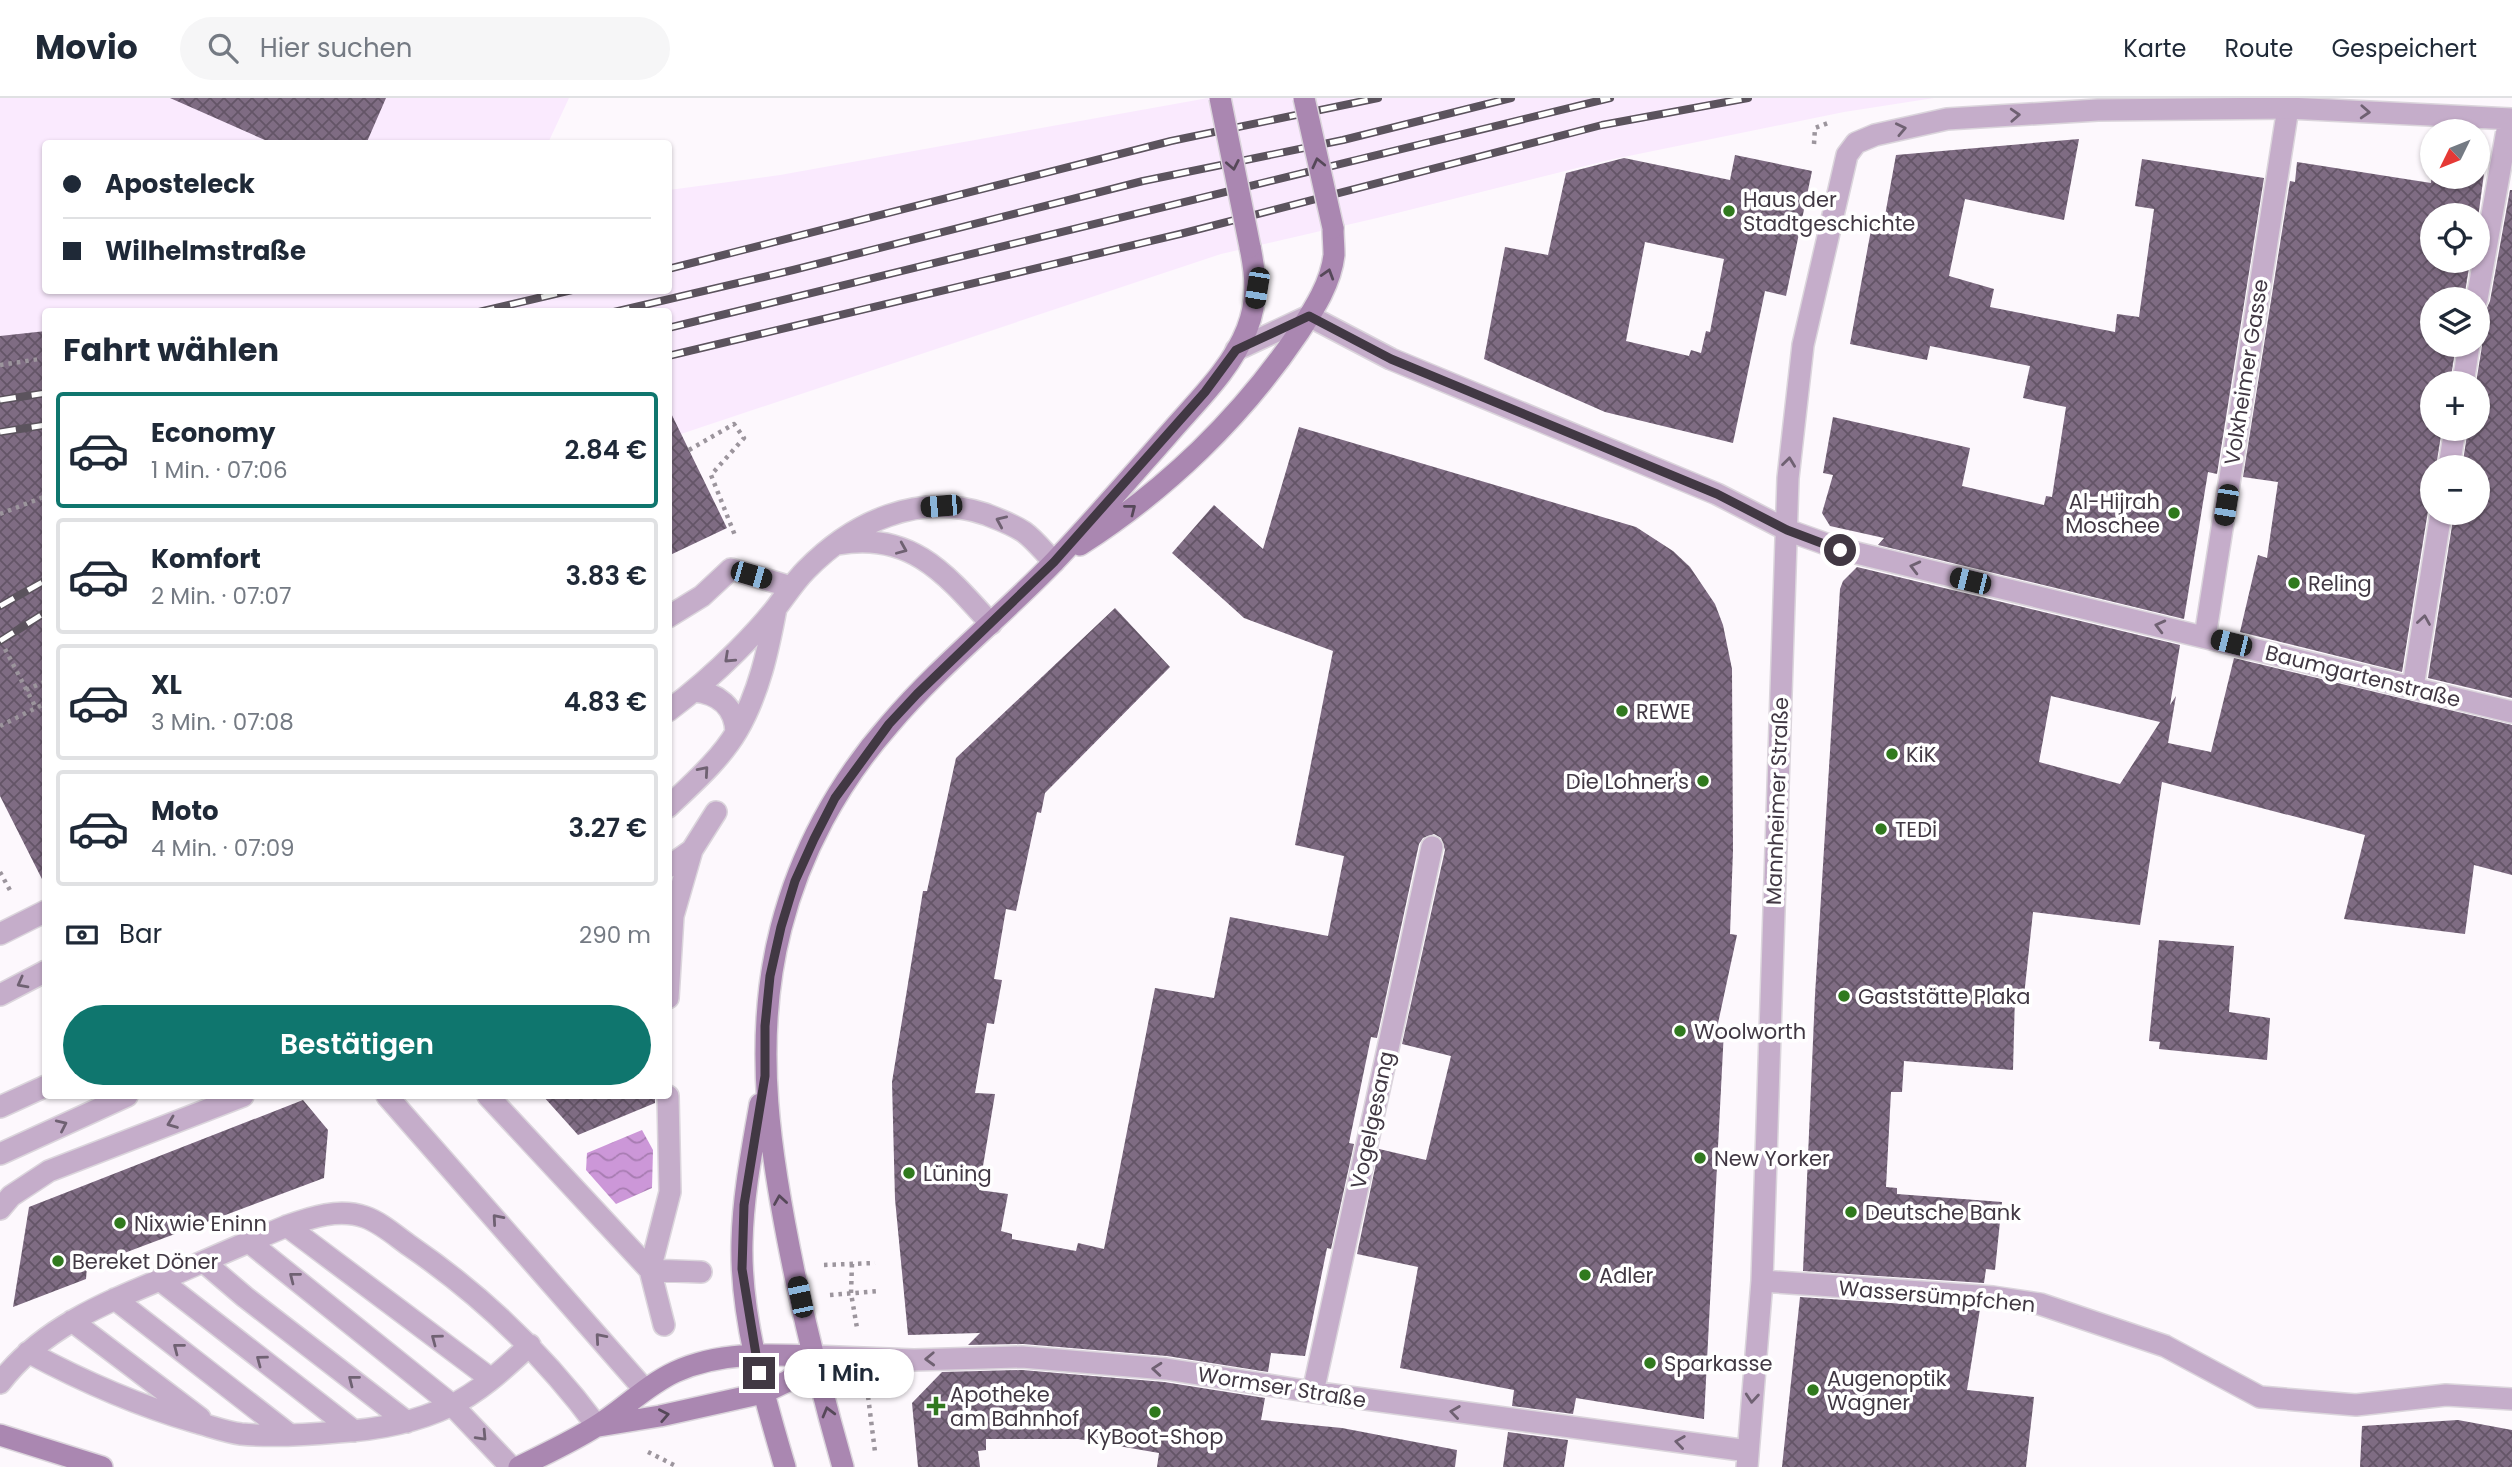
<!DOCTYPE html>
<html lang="de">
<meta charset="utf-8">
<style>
:root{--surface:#fff;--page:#f6f6f7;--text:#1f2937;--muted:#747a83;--line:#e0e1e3;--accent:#0f766e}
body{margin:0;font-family:Poppins,sans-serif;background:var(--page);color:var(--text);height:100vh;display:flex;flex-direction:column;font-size:26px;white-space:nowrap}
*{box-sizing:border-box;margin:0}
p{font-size:23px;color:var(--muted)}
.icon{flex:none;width:38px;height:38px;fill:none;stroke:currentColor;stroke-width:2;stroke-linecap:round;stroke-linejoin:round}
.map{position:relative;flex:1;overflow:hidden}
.sheet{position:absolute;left:42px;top:210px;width:630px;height:791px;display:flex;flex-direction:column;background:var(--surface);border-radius:7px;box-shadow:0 2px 5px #0004}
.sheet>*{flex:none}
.banner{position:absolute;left:42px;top:42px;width:630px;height:154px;border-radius:7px;box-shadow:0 2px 5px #0004;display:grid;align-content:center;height:154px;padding:0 21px;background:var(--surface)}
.needle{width:46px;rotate:227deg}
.controls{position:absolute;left:2420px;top:21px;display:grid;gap:14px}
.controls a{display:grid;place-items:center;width:70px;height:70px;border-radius:50%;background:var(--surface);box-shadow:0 2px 5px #0004;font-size:35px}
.end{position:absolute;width:32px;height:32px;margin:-16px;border:9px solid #413843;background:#fff;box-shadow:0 0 0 4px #fff}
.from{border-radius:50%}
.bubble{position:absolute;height:49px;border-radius:24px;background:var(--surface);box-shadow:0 2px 5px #0004;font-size:23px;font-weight:600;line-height:49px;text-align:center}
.car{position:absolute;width:21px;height:42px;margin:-21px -10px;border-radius:9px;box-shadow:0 0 5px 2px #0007;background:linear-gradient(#222 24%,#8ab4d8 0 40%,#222 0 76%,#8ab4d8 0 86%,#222 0)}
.banner b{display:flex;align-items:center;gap:24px;height:66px;font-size:26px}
.banner b+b{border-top:2px solid var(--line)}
.banner i{width:18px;height:18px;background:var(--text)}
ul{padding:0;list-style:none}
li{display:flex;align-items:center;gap:21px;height:116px;margin:0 14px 10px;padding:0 7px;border:4px solid var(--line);border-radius:7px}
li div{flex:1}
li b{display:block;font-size:26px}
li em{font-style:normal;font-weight:600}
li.selected{border-color:var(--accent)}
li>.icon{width:63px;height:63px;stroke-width:1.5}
h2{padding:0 21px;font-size:32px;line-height:84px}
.pay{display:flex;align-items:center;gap:18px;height:77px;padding:0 21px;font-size:26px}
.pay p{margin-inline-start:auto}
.button{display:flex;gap:14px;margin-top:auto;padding:14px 21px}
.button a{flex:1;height:80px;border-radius:42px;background:var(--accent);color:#fff;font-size:28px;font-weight:600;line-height:80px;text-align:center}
header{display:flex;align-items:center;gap:42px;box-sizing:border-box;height:98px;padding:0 35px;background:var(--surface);border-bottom:2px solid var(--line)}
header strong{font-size:33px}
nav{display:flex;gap:38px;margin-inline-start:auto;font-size:24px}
.search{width:490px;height:63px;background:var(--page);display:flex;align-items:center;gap:18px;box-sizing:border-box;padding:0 24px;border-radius:38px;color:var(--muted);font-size:26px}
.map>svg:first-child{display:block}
.built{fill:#faeafe}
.water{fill:url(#water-waves)}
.building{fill:url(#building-cross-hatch);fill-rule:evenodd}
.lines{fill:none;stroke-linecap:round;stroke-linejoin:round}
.lane-casing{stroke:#dbd5dc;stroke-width:24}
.street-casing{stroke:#dbd5dc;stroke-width:24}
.secondary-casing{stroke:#dbd5dc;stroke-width:24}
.path{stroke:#9c959d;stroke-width:4.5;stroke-dasharray:3.5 5;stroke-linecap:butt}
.lane{stroke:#c5adca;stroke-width:21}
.street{stroke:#c5adca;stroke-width:21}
.secondary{stroke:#aa87b1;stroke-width:21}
.rail-casing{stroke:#5b535d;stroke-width:8}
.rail{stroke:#fff;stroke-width:5;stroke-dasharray:16;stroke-linecap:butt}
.secondary-bridge-casing{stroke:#dbd5dc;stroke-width:24;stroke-linecap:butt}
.secondary-bridge{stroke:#aa87b1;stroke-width:21}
.oneway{stroke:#6f6172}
.oneway2{stroke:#564859}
.route{stroke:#413843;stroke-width:9}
.poi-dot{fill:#30791e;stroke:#fff;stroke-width:2.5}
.labels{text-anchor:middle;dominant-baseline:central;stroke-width:7;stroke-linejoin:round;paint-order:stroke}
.poi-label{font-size:21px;fill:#413843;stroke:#fff;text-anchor:start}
.street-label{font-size:21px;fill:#413843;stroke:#fff}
</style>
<header>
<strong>Movio</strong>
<div class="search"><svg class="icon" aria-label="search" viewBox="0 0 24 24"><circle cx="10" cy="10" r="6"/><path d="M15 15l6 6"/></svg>Hier suchen</div>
<nav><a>Karte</a><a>Route</a><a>Gespeichert</a></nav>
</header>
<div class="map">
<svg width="2512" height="1369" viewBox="0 0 2512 1369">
<defs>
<pattern id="water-waves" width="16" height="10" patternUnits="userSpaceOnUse" patternTransform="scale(1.75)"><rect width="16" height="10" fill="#cc97d8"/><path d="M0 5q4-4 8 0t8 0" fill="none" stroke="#a77cb1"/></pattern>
<pattern id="building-cross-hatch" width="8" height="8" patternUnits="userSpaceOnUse" patternTransform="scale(1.75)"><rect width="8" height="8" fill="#7f6c83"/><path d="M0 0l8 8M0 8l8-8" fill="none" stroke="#645567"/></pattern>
</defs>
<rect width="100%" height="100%" fill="#fdf8fd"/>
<path class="built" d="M0,0H569L548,45L46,46V192H668L669,92L780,77L1208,0H1934L1844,14L1609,62L1377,120L1221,156L681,336L669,335L668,214H46L45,628L0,651Z"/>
<path class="water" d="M642,1032L653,1052L652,1090L616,1106L586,1072L587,1055Z"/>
<path class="building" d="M170,0H386L366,46H274Z
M2079,41L2064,122L1965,101L1949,178L1994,191L1990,209L2115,234L2117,216L2139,219L2154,111L2135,108L2142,61L2264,80L2217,376L2208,374L2184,521L1878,447L1884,440L1830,428L1822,415L1833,377L1823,375L1833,319L1970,350L1962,388L2044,407L2046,398L2052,399L2066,309L2023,300L2030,268L1930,248L1927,262L1850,246L1873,121L1884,123L1896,57Z
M2478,44L2488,46L2478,120V117H2432V163H2470L2464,201H2432V247H2456L2450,285H2432V331H2442L2436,369H2432V405L2428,413L2402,574L2240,534L2258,457L2267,460L2278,384L2243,379L2290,83L2295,84L2297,64L2431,85L2432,72V79H2478Z
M1735,57L1812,73L1786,198L1765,193L1733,345L1605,314L1484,261L1505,149L1548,157L1566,75L1624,60L1730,82ZM1645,144L1724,161L1710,234L1706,233L1701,255L1691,252L1689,258L1626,243Z
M2510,92H2512V600L2428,580L2454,415H2478V369H2462L2468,331H2478L2476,285L2482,248L2478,238V214L2487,210L2490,203Z
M46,233V789L0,698V238Z
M668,309L727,430L668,458Z
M1299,329L1636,429L1673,453L1690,469L1715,506L1723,527L1732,571L1733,752L1730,836L1737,837L1717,930L1724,932L1704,1321L1576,1300L1573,1316L1512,1308L1514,1292L1400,1270L1418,1169L1357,1156L1379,1051L1426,1062L1451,958L1402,946L1445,752L1441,740L1434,736L1423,740L1419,746L1377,940L1371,939L1349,1045L1354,1046L1331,1151L1327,1150L1305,1258L1271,1255L1268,1274L1167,1258L1023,1246L968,1247L980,1235L908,1237L895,1101L892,984L923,793H927L956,660L1115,510L1170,569L1045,695L1041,715L1037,714L1016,813L1006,811L994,881L1002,882L994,926L987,925L975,995L995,996L979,1092L1008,1096L1001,1133L1012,1136V1141L1076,1153L1078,1145L1104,1151L1155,890L1214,900L1230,819L1328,838L1344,758L1295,747L1333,553L1244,520L1172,455L1214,407L1263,451Z
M1857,469L2180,547L2170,607L2176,598L2168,645L2211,654L2234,560L2512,627V777L2474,767L2465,836L2344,821L2365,737L2162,684L2140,827L2033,814L2024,898L2015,897L2013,972L1904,963L1902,994H1891L1886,1089L1897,1090V1096L2002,1104L1995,1172L1986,1171L1984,1185L1803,1173L1815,897L1840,491L1843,483ZM2051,598L2160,624L2120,686L2039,664Z
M2159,842L2234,848L2229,914L2270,920L2267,962L2159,951L2160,944L2149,943Z
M543,998H655V1005L578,1037Z
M303,1002L328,1032L324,1080L87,1169L86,1181L13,1209L29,1109Z
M1800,1199L1980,1211L1967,1292L2034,1299L2026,1369H1782Z
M1022,1272L1164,1284L1265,1300L1261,1322L1342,1330L1457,1352L1455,1369H1157L1159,1355L1078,1341H986V1352L978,1353L980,1369H918L912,1305L942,1274Z
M2458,1322L2512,1332V1369H2360L2362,1328Z
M1508,1334L1568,1342L1564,1369H1503Z"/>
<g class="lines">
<g class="lane-casing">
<path id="lane" d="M668,519L702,498L731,471L791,489
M2205,539L2288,10
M0,836L46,813
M387,998L644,1291
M0,1056L127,998
M0,1111L11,1098L49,1073L243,998
M287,1128L491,1281
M249,1144L452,1307L511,1369
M204,1164L245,1199L407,1324
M160,1182L354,1333
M115,1201L290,1337
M72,1223L200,1320
M28,1254C82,1283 136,1307 195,1324C210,1328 226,1334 241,1336C273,1339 305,1337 337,1334C376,1332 414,1325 450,1308C480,1294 506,1269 530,1247
M0,1285C44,1227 112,1202 177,1175C214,1159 250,1143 287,1128C312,1119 339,1110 365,1119C380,1124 396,1138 410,1148C483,1198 544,1257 597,1328"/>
</g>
<g class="street-casing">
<path id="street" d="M2477,201L2509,21
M1236,252L1309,218L1391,261L1717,396L1787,432L1840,451L2512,614
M2463,285L2469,247
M2449,369L2455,331
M838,446C911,433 946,476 991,526
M2413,589L2441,415
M694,593C718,595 735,609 736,634
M668,613C692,595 715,575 737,553C750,540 764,525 776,510C786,497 795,483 806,472C853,424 918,394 985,416C998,421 1012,426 1024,434C1035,442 1044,454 1054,464
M668,709C692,686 720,662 737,633C759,595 768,553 776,510
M668,769L692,752
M0,897L46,873
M668,900L673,818L692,752L716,714
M488,998L650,1172L701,1174
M0,1009L46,988
M1762,1183L1993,1199L2040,1206L2165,1248L2260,1299L2356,1307L2446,1297L2512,1301
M664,1227L650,1172L670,1094L668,998
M813,1258L914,1262L1022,1259L1166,1271L1313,1294L1748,1353
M1313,1294L1432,749
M1747,1369L1762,1183L1788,380L1803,247L1847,57L1856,45L1875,37L1947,21L2098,12L2288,10L2512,21"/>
</g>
<g class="secondary-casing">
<path id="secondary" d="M1080,447C1166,392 1242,319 1299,234C1314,211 1331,185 1334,157C1334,148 1333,139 1333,130
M760,1006C752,1052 743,1098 742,1144C740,1219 764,1298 785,1369
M599,1328L660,1318L763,1295L788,1283L802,1272L813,1258
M0,1337L102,1369
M519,1369C545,1356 571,1344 595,1329C623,1312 645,1288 675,1274C718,1254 767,1256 813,1258
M843,1369C825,1306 809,1242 795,1178C771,1063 751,946 781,830C800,755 838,685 889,627C939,568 1001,519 1054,464C1093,423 1130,380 1167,338C1195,305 1231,272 1247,231C1258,203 1256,178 1250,149"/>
</g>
<path class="path" d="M1814,46L1815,30L1828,25
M0,267L46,260
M689,352L734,326L744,340L711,377L736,440
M0,416L46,398
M5,551L36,610
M26,592L46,583
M0,628L46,605
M0,774L12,796
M852,1166L851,1195L857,1230
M824,1167L875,1165
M830,1197L880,1193
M867,1290L875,1354
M648,1354L678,1369"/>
<use href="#lane" class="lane"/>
<use href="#street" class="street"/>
<use href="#secondary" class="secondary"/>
<g class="rail-casing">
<path id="rail" d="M668,171L1171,43L1378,0
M479,214L572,192
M614,214L793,172L1143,83L1343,42L1511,0
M668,230L1610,0
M668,258L1184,135L1602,27L1748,0
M0,302L46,295
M0,334L46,327
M0,508L46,482
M0,543L46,514"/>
</g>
<use href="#rail" class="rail"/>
<g class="secondary-bridge-casing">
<path id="secondary-bridge" d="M1220,0L1250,149
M1304,0L1333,130"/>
</g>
<use href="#secondary-bridge" class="secondary-bridge"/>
</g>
<defs><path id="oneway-chevron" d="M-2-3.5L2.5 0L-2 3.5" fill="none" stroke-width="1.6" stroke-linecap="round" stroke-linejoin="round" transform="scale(1.75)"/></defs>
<g class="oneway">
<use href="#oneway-chevron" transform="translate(2365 14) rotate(3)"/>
<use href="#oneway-chevron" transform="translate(2015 17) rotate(-3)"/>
<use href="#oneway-chevron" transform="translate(1901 31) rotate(-12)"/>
<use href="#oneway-chevron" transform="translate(1789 364) rotate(-83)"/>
<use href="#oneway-chevron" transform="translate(1001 423) rotate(-156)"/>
<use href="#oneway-chevron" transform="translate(902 451) rotate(23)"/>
<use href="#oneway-chevron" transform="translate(1915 469) rotate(-166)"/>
<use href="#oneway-chevron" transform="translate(2424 522) rotate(-81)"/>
<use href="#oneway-chevron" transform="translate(2160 528) rotate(-166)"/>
<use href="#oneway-chevron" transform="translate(729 560) rotate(137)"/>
<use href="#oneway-chevron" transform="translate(704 673) rotate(-49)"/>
<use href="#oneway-chevron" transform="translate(22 885) rotate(152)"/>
<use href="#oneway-chevron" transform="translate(172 1025) rotate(159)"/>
<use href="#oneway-chevron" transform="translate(62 1027) rotate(-25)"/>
<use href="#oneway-chevron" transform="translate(497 1121) rotate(-131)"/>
<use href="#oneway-chevron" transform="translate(294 1179) rotate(-142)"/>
<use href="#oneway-chevron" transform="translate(600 1240) rotate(-131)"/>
<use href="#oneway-chevron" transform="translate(436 1241) rotate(-143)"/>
<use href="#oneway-chevron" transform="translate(178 1250) rotate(-142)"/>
<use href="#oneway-chevron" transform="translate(930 1261) rotate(178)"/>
<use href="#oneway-chevron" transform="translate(261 1262) rotate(-143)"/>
<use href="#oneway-chevron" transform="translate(1157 1271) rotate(-175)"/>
<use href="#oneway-chevron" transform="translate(353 1282) rotate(-142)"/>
<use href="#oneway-chevron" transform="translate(1752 1300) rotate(95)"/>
<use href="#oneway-chevron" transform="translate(1455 1314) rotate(-172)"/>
<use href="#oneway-chevron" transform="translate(482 1338) rotate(47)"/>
<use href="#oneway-chevron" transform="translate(1680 1344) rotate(-172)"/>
</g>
<g class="oneway2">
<use href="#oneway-chevron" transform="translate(1318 65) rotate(-103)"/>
<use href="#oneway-chevron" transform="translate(1233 67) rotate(79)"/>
<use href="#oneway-chevron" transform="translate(1328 176) rotate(-73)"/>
<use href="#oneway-chevron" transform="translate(1131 411) rotate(-38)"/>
<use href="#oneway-chevron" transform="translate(780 1102) rotate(-99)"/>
<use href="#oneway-chevron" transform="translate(828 1314) rotate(-105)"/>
<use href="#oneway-chevron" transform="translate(664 1317) rotate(-11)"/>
</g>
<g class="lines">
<path class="route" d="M759,1275L742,1171L744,1107L765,978V928L770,878L781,829L795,783L814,741L835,700L889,626L917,596L1054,464L1205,294L1236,252L1309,218L1391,261L1717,396L1787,432L1840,452"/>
</g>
<g class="poi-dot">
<circle cx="1729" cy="113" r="7"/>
<circle cx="2174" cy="415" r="7"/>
<circle cx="2294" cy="485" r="7"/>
<circle cx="1622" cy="613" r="7"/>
<circle cx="1892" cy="656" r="7"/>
<circle cx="1703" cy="683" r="7"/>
<circle cx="1881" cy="731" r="7"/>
<circle cx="1844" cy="898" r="7"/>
<circle cx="1680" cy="933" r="7"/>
<circle cx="1700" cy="1060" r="7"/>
<circle cx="909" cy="1075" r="7"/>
<circle cx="1851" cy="1114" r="7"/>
<circle cx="120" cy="1125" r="7"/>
<circle cx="58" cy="1163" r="7"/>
<circle cx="1585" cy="1177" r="7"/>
<circle cx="1650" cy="1265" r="7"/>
<circle cx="1813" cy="1292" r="7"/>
<path d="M932.5 1297.5h7v7h7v7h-7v7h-7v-7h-7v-7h7z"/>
<circle cx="1155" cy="1314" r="7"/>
</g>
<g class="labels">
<g class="poi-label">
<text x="1743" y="101">Haus der<tspan x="1743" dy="24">Stadtgeschichte</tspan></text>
<text x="2160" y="403" text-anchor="end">Al-Hijrah<tspan x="2160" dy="24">Moschee</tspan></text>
<text x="2308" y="485">Reling</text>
<text x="1636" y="613">REWE</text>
<text x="1906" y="656">KiK</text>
<text x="1689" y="683" text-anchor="end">Die Lohner's</text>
<text x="1895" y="731">TEDi</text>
<text x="1858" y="898">Gaststätte Plaka</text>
<text x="1694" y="933">Woolworth</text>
<text x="1714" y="1060">New Yorker</text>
<text x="923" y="1075">Lüning</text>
<text x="1865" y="1114">Deutsche Bank</text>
<text x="134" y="1125">Nix wie Eninn</text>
<text x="72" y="1163">Bereket Döner</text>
<text x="1599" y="1177">Adler</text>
<text x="1664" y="1265">Sparkasse</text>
<text x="1827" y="1280">Augenoptik<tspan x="1827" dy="24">Wagner</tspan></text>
<text x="950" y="1296">Apotheke<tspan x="950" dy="24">am Bahnhof</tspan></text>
<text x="1155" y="1338" text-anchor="middle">KyBoot-Shop</text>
</g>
<g class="street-label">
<text transform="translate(2246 274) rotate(-81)">Volxheimer Gasse</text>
<text transform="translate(2363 578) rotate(14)">Baumgartenstraße</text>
<text transform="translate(1777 703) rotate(-88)">Mannheimer Straße</text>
<text transform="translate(1372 1022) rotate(-78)">Vogelgesang</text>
<text transform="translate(1937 1198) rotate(5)">Wassersümpfchen</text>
<text transform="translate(1282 1289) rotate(9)">Wormser Straße</text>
</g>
</g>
</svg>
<div class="controls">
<a><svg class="needle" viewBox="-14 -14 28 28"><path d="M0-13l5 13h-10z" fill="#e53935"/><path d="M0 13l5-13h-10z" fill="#747a83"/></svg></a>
<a><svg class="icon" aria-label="locate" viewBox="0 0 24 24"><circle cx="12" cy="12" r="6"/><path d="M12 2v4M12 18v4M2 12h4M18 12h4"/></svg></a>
<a><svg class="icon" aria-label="layers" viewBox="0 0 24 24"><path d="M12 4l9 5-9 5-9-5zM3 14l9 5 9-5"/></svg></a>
<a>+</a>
<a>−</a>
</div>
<i class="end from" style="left:1840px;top:452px"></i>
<i class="end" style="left:759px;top:1275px"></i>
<div class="bubble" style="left:784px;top:1251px;width:130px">1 Min.</div>
<i class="car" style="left:1257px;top:190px;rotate:189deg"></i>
<i class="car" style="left:2226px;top:407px;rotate:189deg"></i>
<i class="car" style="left:941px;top:408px;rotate:265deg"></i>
<i class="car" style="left:751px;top:477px;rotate:106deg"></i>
<i class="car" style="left:1970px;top:483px;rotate:284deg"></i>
<i class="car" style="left:2231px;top:545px;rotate:284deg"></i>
<i class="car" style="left:800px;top:1199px;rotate:348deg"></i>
<div class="banner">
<b><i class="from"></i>Aposteleck</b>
<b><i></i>Wilhelmstraße</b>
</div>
<section class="sheet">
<h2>Fahrt wählen</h2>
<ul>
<li class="selected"><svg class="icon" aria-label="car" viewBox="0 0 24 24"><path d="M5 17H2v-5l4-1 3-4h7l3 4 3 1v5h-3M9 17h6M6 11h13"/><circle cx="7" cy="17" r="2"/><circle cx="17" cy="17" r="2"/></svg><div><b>Economy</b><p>1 Min. · 07:06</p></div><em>2.84 €</em></li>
<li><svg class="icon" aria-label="car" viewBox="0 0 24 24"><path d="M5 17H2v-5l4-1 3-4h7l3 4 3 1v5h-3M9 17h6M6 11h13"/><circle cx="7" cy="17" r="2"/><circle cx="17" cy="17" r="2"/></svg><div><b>Komfort</b><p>2 Min. · 07:07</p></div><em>3.83 €</em></li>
<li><svg class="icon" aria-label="car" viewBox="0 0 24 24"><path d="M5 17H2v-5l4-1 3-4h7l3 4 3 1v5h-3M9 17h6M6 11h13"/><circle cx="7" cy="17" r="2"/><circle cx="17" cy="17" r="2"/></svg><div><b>XL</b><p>3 Min. · 07:08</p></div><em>4.83 €</em></li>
<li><svg class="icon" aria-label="car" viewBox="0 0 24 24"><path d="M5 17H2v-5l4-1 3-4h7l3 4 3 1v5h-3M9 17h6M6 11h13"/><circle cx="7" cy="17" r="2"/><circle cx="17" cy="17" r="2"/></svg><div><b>Moto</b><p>4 Min. · 07:09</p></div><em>3.27 €</em></li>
</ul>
<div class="pay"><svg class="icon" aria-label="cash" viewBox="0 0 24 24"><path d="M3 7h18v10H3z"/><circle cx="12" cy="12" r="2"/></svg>Bar<p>290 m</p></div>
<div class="button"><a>Bestätigen</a></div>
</section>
</div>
